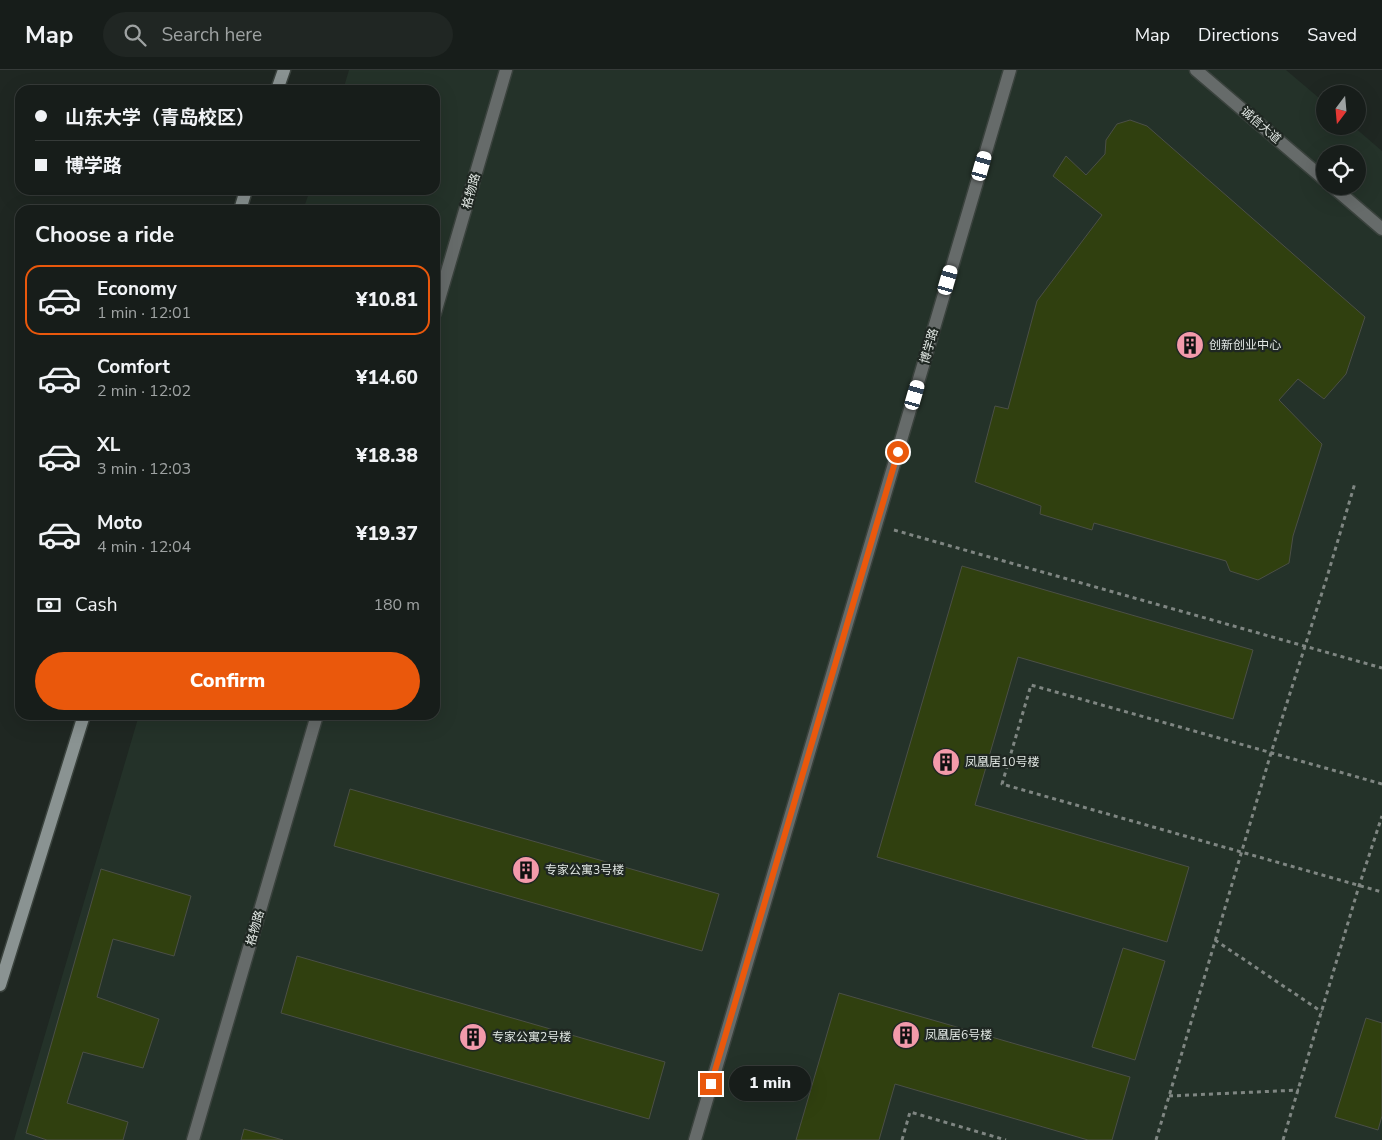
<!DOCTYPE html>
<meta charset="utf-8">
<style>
:root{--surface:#171d1a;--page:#202623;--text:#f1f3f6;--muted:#9ea2a2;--line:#363b39;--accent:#ea580c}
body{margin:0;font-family:"Nunito Sans","Noto Sans SC",sans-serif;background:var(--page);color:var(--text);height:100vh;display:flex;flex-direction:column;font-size:19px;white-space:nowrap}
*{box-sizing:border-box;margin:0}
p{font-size:16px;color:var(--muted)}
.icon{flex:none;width:28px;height:28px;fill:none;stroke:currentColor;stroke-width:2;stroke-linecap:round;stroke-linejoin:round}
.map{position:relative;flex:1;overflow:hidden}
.drawer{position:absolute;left:15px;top:135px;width:425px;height:515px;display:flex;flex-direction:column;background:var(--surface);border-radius:15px;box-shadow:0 5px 20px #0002,0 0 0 1px var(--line)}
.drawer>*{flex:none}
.guide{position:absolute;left:15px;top:15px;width:425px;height:110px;border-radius:15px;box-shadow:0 5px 20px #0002,0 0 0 1px var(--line);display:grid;align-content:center;height:110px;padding:0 20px;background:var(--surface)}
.needle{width:32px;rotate:196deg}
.controls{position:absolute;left:1316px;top:15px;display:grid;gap:10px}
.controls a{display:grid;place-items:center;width:50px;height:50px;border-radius:50%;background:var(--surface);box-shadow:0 5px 20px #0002,0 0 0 1px var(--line);font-size:25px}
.end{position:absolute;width:22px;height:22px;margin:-11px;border:6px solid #ea580c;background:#fff;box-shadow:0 0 0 2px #fff}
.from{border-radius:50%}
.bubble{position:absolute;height:35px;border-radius:18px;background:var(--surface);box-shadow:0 5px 20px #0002,0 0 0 1px var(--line);font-size:16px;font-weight:800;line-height:35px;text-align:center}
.car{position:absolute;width:15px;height:30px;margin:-15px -8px;border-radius:6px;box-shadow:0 0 4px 1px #0007;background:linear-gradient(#fff 24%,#345 0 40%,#fff 0 76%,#345 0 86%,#fff 0)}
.guide b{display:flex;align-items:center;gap:18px;height:48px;font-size:19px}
.guide b+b{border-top:1px solid var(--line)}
.guide i{width:12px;height:12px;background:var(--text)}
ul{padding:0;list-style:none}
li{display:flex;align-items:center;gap:15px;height:70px;margin:0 10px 8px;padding:0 10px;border:2px solid transparent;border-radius:15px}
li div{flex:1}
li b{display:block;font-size:19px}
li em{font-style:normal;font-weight:800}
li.current{border-color:var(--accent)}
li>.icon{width:45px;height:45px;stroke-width:1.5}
h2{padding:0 20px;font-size:22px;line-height:60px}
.pay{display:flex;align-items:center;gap:12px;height:55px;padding:0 20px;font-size:19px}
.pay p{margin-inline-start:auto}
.button{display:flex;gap:10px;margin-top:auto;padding:10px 20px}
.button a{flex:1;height:58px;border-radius:30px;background:var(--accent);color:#fff;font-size:20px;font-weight:800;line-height:58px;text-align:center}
header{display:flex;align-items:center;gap:30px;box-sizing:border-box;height:70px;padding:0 25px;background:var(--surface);border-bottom:1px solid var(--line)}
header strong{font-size:24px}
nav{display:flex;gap:28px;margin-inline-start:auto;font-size:18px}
.search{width:350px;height:45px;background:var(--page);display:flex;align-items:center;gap:12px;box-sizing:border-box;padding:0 18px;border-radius:28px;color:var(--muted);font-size:19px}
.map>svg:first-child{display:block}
.built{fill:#243229;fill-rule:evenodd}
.building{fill:#30400f;stroke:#4b4f46}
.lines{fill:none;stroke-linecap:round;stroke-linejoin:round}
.lane-casing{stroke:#3a423d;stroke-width:15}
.secondary-casing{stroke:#3a423d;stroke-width:15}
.path{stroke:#7f8682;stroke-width:3;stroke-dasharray:4 4;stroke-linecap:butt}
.lane{stroke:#666b6a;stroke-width:12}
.secondary{stroke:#8a9392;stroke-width:12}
.route{stroke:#ea580c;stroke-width:6}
.labels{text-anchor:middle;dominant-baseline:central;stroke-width:4.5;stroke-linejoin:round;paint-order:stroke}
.street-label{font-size:12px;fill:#e1e7e3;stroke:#1f2722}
.poi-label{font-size:12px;fill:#e1e7e3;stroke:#1f2722;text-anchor:start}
</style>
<header>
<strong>Map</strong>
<div class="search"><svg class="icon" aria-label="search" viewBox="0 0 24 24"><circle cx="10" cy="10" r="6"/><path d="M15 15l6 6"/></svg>Search here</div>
<nav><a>Map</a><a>Directions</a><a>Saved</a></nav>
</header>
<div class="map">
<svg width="1382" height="1070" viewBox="0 0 1382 1070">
<rect width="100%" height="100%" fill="#1f2722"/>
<path class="built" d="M349,0H1286L1325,33V56H1353L1382,81V1070H14L139,645H435V140H303L310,120H435V20H343ZM1325,84H1358V116H1325Z"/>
<path class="building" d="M1130,50L1147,56L1365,247L1346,304L1324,329L1298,309L1279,330L1322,374L1293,466L1289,493L1258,510L1230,501L1226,491L1094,453L1092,460L1040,444L1041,436L975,412L995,336L1008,339L1037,231L1102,145L1053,106L1066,86L1086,105L1105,84L1106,70L1117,54Z
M962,496L1253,580L1233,649L1018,587L975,735L1189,797L1167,872L877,787Z
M350,719L719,824L702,881L334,776Z
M101,799L191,826L174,886L113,869L97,927L159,949L143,998L83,982L67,1033L128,1052L123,1070H47L26,1063Z
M1123,878L1165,891L1135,990L1092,977Z
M297,886L665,992L649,1049L281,943Z
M839,923L1130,1007L1112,1070H1088L895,1014L879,1070H796Z
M1366,948L1382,953V1046L1378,1060L1335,1047Z
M244,1059L283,1070H241Z"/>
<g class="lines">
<g class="lane-casing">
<path id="lane" d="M1196,0L1325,110
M1332,116L1382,159
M435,243L506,0
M193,1070L317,645
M695,1070L1010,0"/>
</g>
<g class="secondary-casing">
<path id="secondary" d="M277,20L284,0
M240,140L246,120
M0,915L84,645"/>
</g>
<path class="path" d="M894,460L1382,598
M1382,714L1031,615L1002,714L1382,822
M1215,870L1322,942
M1169,1026L1299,1020
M902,1070L910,1042L1006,1070
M1156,1070L1271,683L1327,507L1355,413
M1283,1070L1359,816L1382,746"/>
<use href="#lane" class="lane"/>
<use href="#secondary" class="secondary"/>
</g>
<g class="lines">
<path class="route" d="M711,1014L898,382"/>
</g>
<defs>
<g id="building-disc" transform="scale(1.4375)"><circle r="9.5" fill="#f39aab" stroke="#1f2722"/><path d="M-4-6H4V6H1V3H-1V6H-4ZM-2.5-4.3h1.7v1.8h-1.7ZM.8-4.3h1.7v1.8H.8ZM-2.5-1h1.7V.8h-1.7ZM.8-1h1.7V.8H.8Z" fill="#111"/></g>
</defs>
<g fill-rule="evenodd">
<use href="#building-disc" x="1190" y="275"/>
<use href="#building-disc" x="946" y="692"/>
<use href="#building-disc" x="526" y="800"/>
<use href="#building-disc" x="906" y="965"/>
<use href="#building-disc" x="473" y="967"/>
</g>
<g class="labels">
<g class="street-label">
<text transform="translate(1261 55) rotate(41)">诚信大道</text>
<text transform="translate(471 121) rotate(-74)">格物路</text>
<text transform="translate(929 276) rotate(-74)">博学路</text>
<text transform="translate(255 858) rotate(-74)">格物路</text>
</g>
<g class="poi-label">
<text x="1209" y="275">创新创业中心</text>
<text x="965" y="692">凤凰居10号楼</text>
<text x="545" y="800">专家公寓3号楼</text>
<text x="925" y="965">凤凰居6号楼</text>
<text x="492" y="967">专家公寓2号楼</text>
</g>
</g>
</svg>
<div class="controls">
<a><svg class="needle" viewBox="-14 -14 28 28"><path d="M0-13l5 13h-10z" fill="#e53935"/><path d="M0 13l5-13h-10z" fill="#9ea2a2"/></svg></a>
<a><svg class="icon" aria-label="locate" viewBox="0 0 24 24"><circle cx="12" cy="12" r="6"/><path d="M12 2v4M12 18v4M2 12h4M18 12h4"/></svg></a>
</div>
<i class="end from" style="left:898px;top:382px"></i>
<i class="end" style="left:711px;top:1014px"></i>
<div class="bubble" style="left:729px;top:996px;width:82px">1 min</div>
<i class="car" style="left:982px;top:96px;rotate:16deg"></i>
<i class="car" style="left:948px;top:210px;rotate:16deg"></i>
<i class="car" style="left:915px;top:325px;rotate:16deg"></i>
<div class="guide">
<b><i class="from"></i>山东大学（青岛校区）</b>
<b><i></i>博学路</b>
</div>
<section class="drawer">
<h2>Choose a ride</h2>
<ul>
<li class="current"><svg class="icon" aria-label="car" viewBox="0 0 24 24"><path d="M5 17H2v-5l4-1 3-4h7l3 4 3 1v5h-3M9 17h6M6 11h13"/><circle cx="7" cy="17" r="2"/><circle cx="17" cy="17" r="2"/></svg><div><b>Economy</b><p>1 min · 12:01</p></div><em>¥10.81</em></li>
<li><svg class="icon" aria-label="car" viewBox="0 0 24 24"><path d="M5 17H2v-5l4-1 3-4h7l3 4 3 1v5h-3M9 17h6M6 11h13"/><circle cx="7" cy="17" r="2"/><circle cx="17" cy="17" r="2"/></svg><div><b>Comfort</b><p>2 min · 12:02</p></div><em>¥14.60</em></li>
<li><svg class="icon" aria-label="car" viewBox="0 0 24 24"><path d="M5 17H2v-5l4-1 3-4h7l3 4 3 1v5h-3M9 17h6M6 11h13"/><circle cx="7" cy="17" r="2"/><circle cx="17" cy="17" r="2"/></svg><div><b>XL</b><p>3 min · 12:03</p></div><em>¥18.38</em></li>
<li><svg class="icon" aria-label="car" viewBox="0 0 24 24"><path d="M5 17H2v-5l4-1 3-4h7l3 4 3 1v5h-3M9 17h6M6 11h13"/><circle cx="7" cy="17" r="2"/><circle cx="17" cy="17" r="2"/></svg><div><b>Moto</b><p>4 min · 12:04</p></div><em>¥19.37</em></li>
</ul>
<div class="pay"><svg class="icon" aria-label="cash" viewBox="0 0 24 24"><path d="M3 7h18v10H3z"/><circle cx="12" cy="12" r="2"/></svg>Cash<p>180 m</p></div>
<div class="button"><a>Confirm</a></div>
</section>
</div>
